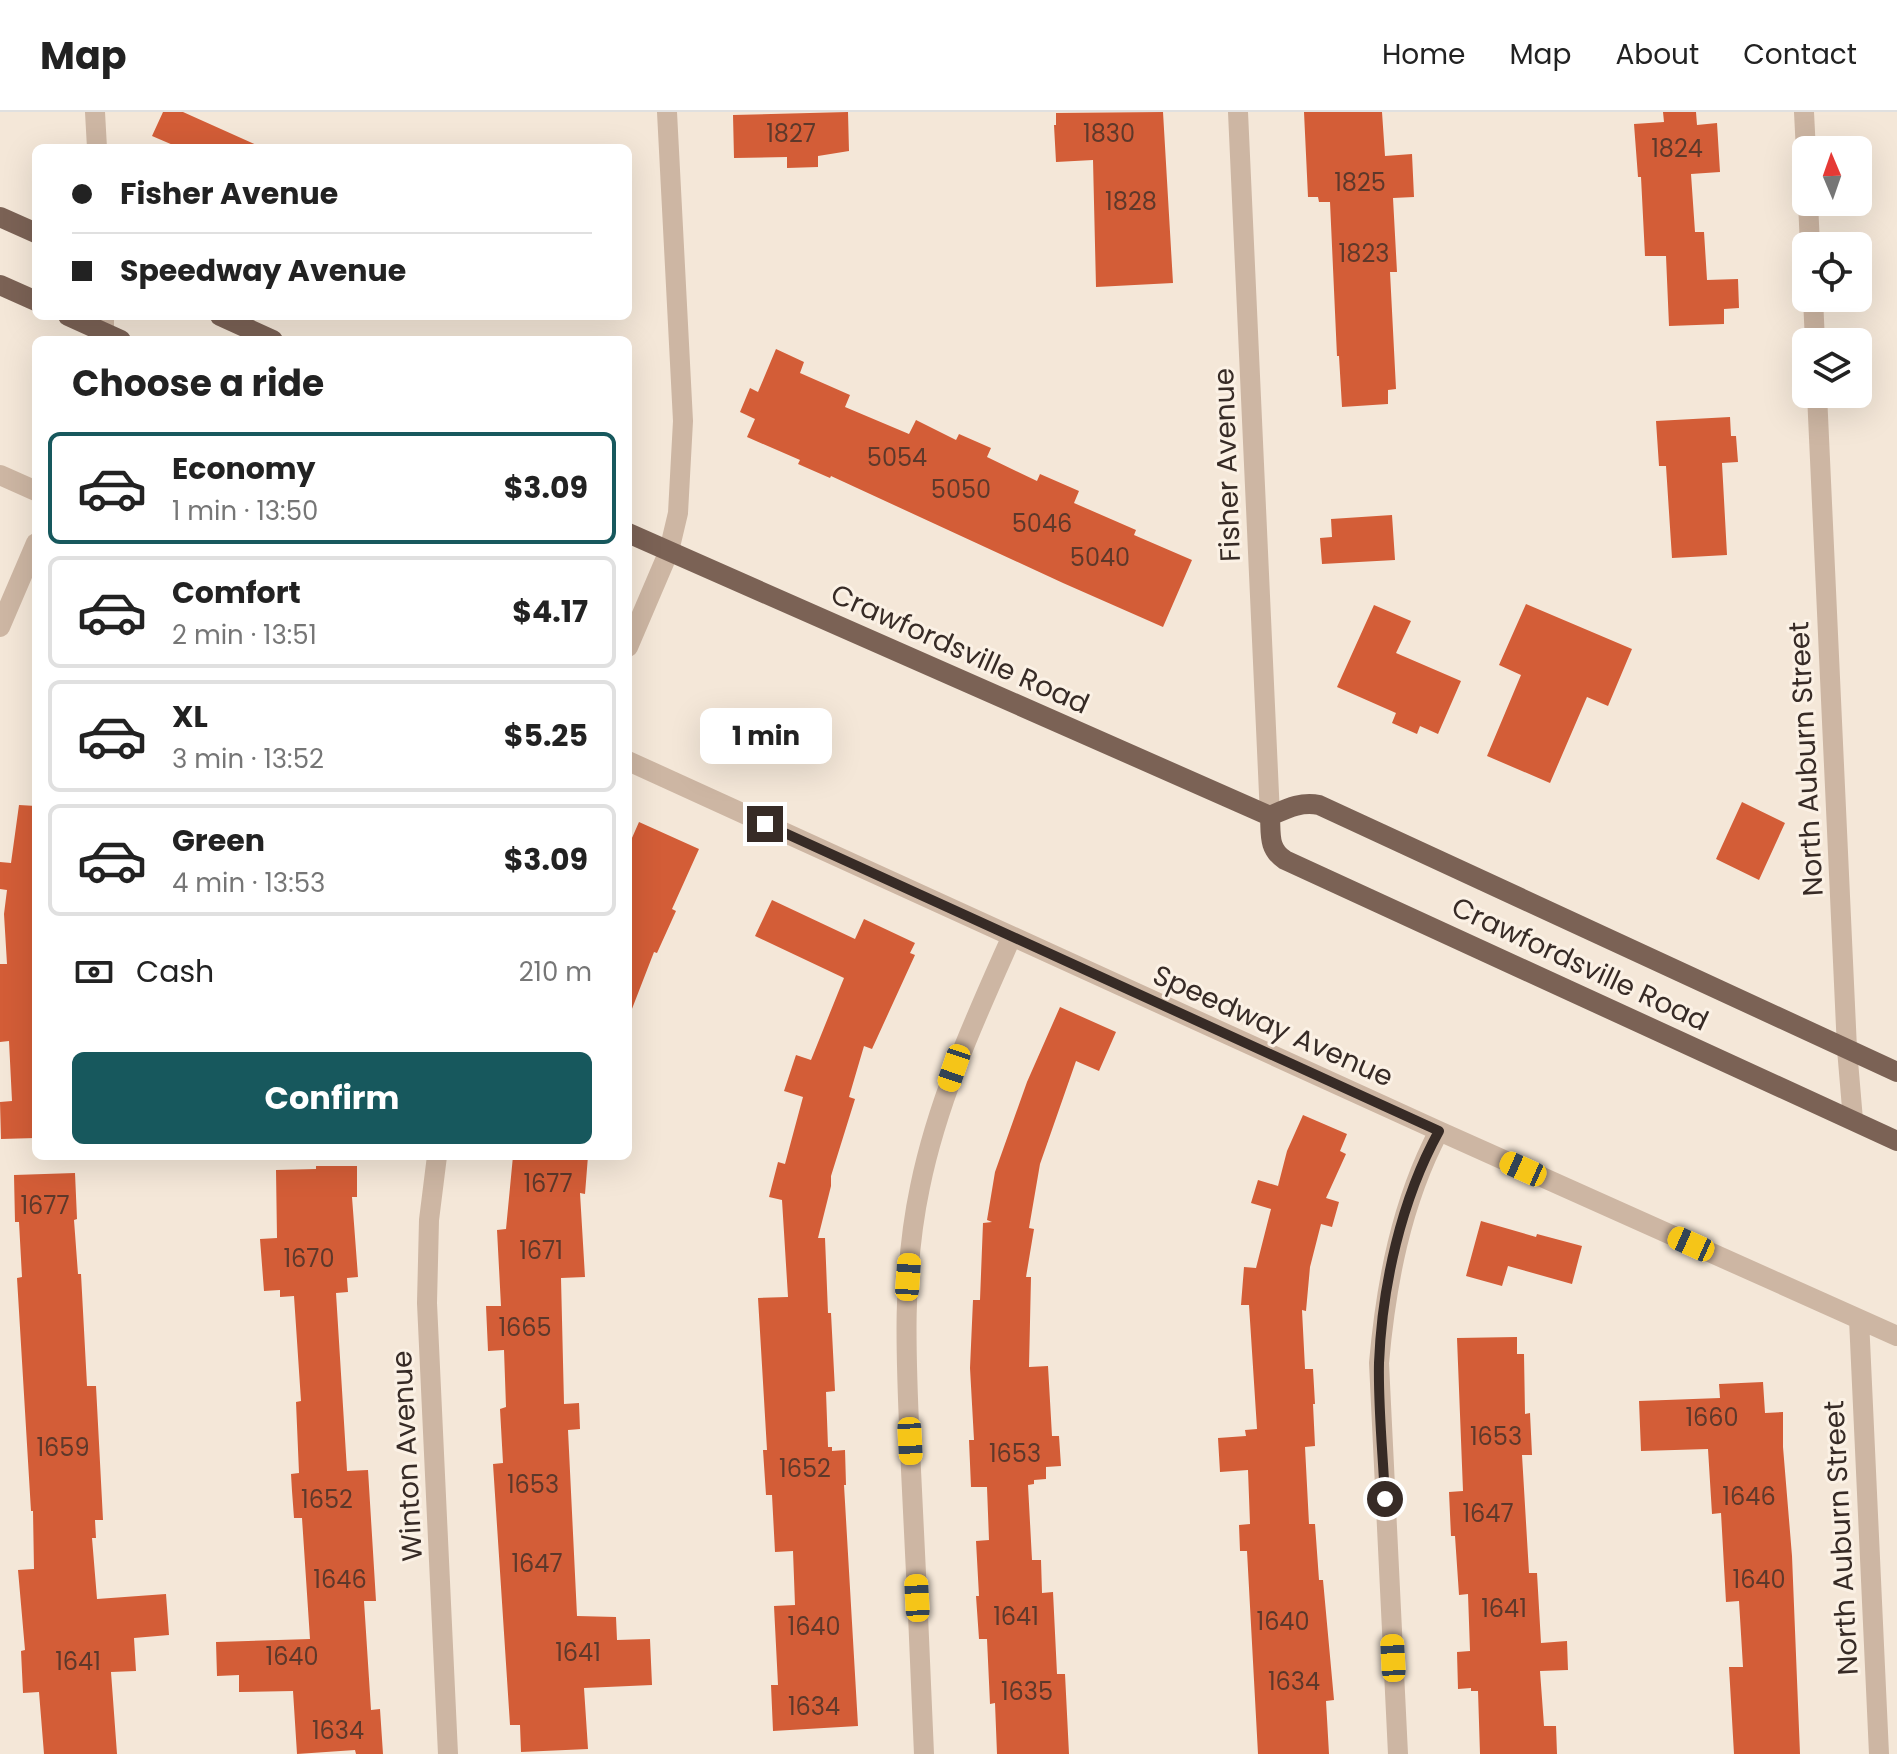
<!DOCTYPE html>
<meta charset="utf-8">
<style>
:root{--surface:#fff;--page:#f2f2f2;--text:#222;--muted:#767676;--line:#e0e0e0;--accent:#17585d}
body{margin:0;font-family:Poppins,sans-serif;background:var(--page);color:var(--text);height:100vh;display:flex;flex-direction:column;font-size:30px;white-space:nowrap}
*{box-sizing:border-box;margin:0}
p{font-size:26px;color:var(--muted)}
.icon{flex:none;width:44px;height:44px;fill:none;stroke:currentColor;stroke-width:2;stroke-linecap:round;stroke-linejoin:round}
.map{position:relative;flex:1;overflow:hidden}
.side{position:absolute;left:32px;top:224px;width:600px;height:824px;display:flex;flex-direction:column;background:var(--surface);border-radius:12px;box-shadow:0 8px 32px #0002}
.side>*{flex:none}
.banner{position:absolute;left:32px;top:32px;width:600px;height:176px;border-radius:12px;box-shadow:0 8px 32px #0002;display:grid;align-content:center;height:176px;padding:0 40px;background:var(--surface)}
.needle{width:52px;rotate:358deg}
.tools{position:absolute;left:1792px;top:24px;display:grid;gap:16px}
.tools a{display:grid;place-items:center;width:80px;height:80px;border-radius:12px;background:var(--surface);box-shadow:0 8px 32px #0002;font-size:40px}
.end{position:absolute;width:36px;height:36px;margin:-18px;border:10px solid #372b26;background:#fff;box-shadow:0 0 0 4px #fff}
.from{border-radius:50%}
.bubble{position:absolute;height:56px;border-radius:12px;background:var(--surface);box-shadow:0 8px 32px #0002;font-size:26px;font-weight:700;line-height:56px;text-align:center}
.car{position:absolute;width:24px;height:48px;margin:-24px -12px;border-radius:10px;box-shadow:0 0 6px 2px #0007;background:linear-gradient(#f5c518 24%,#345 0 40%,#f5c518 0 76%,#345 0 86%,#f5c518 0)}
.banner b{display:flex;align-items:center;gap:28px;height:76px;font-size:30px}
.banner b+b{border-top:2px solid var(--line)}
.banner i{width:20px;height:20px;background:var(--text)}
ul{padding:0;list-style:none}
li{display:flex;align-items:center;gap:24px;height:112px;margin:0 16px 12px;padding:0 24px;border:4px solid var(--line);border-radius:12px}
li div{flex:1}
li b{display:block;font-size:30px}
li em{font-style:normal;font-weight:700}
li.on{border-color:var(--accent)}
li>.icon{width:72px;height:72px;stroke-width:1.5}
h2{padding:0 40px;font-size:36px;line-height:96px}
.pay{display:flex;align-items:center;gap:20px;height:88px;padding:0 40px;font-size:30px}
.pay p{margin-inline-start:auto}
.button{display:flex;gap:16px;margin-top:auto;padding:16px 40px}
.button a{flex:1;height:92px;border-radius:12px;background:var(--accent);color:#fff;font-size:32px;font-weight:700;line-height:92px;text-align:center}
header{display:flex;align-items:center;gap:48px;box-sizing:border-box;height:112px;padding:0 40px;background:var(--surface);border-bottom:2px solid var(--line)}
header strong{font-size:38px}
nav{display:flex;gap:44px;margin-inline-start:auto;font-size:28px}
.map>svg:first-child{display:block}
.building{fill:#d35d37}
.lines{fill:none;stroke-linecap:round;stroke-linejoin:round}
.minor{stroke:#cdb6a3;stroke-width:20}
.major{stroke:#7b6255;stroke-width:20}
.route{stroke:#372b26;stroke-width:10}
.labels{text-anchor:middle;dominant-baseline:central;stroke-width:6;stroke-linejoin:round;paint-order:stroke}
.number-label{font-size:24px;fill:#5e382a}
.street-label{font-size:28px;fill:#372b26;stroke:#fbf1e5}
</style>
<header>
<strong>Map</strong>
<nav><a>Home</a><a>Map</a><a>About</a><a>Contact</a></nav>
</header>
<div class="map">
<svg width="1897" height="1642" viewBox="0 0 1897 1642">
<rect width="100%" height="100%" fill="#f4e7d8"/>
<path class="building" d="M163,0H183L263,36H180L152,24Z
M848,0L849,39L818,44V55L787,56V45L734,46L733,3Z
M1163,0L1173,171L1096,175L1093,48L1056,50L1054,13H1056V1Z
M1304,0H1382L1385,44L1412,42L1414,85L1393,86L1397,160H1390L1396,277L1388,278V292L1342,295L1339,244H1337L1330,90H1319L1318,85H1308Z
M1663,0H1696L1697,13L1717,11L1720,60L1691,62L1695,120H1704L1707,168L1738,167L1739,196L1724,197V212L1669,214L1666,144H1645L1641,65H1638L1634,12L1664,10Z
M776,237L804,250L800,261L850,283L845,295L909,322L916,308L956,328L959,322L991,336L987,345L1037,369L1040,362L1079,379L1074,391L1136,418L1134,423L1192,448L1163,515L1063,471L831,364L830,366L798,352L800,348L747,325L755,307L740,300L750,276L758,280Z
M1730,305L1731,324H1736L1738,350L1722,351L1727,443L1672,446L1666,354H1659L1656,309Z
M1392,403L1395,448L1322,452L1320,426L1332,425L1331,407Z
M1526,492L1632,537L1608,594L1587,585L1550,671L1487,644L1521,563L1499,553Z
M1374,493L1411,509L1396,541L1461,569L1438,622L1420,614L1417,622L1392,611L1396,601L1337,575Z
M1742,690L1785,711L1759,768L1716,747Z
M19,693L36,694V1026L1,1027L0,990L12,989L9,929L0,930V852H7L4,802L7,778L0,777V750L11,751Z
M639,710L699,737L672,797L676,799L657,841L654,840L630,902L628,735Z
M772,788L855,827L864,807L915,831L910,841L915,843L872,937L864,934L849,985L855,987L831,1064V1074L818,1126H825L828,1201H831L835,1279L826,1280L828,1335H832V1339L845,1338L846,1373H844L858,1614L773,1619L771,1573H778L774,1494L795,1493L793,1439L775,1440L772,1383H766L763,1338H767L758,1186L788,1185L782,1088L769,1085L778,1050L785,1052L803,985L784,979L796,943L811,948L844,866L755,824Z
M1060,895L1116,920L1099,959L1076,949L1040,1052L1029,1116L1034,1117L1026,1165H1031L1029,1255L1048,1254L1052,1324H1059L1061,1354L1046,1355V1367L1034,1368V1372L1028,1373L1032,1448H1041L1042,1481L1053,1480L1057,1562H1065L1069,1642H997L995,1591L990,1592L987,1527H979L976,1484H979L976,1429L989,1428L987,1375H971L969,1328H974L970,1256L973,1188H980L983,1111L992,1110L987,1108L995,1060L1027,970Z
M1303,1003L1347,1022L1340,1039L1346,1042L1326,1086L1339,1090L1332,1115L1321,1112L1310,1155L1306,1199L1302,1198L1305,1257H1313L1315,1292H1313L1315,1334L1305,1335L1309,1412H1315L1319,1468H1323L1334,1588L1326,1589L1329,1642H1258L1247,1439H1240L1239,1413L1250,1412L1248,1358L1220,1360L1218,1326L1246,1324L1245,1318L1257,1317L1249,1193H1241L1244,1155L1256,1156L1271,1097L1251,1091L1258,1068L1278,1074L1287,1039Z
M513,1044H588L585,1082L580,1081L585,1165L561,1166L564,1292L579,1291L580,1317L568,1318L577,1504L616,1505L617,1528L650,1527L652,1573L584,1576L588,1637L521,1640L520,1613H510L493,1352L503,1351L500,1297L506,1295L504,1238L488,1239L486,1194H501L497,1118L506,1117Z
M316,1054H357V1085H352L358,1165L347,1166L348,1180L336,1181L347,1359L368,1358L376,1489H364L371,1598L380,1597L383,1642H356L355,1638L297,1642L293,1579L239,1580V1563L217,1564L216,1530L310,1527L302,1406H294L292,1379L291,1362L299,1361L296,1290L301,1289L294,1184L280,1185V1178L264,1179L260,1127L277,1126L276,1058L316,1057Z
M75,1061L77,1107L74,1108L78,1162H81L87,1274H96L103,1408H95L96,1426H92L97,1487L166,1482L169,1523L134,1526L136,1559L111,1560L117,1642H44L39,1580L23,1581L21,1539L25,1538L18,1458L34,1457L33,1399H31L17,1166L22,1165L19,1110H15L14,1063Z
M1481,1109L1536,1125L1537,1122L1582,1134L1572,1172L1508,1154L1502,1174L1466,1164Z
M1517,1225V1242H1524L1525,1302L1530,1301L1532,1343H1522L1529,1461H1537L1541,1531L1567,1529L1568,1558L1540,1559L1544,1614H1556L1557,1642H1480L1478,1579H1471V1576L1458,1577L1457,1540L1470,1539L1468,1482L1459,1483L1455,1424H1451L1449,1380L1463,1379L1457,1226Z
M1763,1270L1765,1301L1783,1300V1335L1792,1444L1800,1642H1734L1729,1555H1743L1739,1489L1726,1490L1721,1401L1712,1402L1708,1337L1641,1339L1639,1289L1720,1286L1719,1272Z"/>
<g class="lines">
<path class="minor" d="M95,0L97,36
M1238,0L1270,704
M1804,0L1806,40
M1808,90L1810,134
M1813,186L1815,230
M104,204V220
M1817,282L1847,937L1853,1008
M0,363L36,379
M0,515L36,431
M628,535L669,439L678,401L683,309L667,0
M628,649L1439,1019L1897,1224
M437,1044L429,1108L427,1191L448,1642
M1859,1207L1879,1642
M924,1642C920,1547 916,1453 911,1358C907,1263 900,1169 920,1075C938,987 975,907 1011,826
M1398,1642L1379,1251C1386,1172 1401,1091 1439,1019"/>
<path class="major" d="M0,105L36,121
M0,173L36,189
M68,204L121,228
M220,204L273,228
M628,421L1270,704C1286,697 1301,689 1319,693L1897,960
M1270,704C1271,722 1268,737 1285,748L1897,1029"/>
</g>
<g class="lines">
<path class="route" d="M765,712L1439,1019C1401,1088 1382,1174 1379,1251C1378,1296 1383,1342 1385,1387"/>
</g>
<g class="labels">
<g class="number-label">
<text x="791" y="21">1827</text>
<text x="1109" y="21">1830</text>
<text x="1677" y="36">1824</text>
<text x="1360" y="70">1825</text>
<text x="1131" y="89">1828</text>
<text x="1364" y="141">1823</text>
<text x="897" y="345">5054</text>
<text x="961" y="377">5050</text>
<text x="1042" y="411">5046</text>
<text x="1100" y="445">5040</text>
<text x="548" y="1071">1677</text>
<text x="45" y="1093">1677</text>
<text x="541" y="1138">1671</text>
<text x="309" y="1146">1670</text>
<text x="525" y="1215">1665</text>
<text x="1712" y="1305">1660</text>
<text x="1496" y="1324">1653</text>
<text x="63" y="1335">1659</text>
<text x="1015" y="1341">1653</text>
<text x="805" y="1356">1652</text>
<text x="533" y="1372">1653</text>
<text x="1749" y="1384">1646</text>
<text x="327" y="1387">1652</text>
<text x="1488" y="1401">1647</text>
<text x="537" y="1451">1647</text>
<text x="340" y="1467">1646</text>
<text x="1759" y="1467">1640</text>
<text x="1504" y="1496">1641</text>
<text x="1016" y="1504">1641</text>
<text x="1283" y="1509">1640</text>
<text x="814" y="1514">1640</text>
<text x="578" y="1540">1641</text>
<text x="292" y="1544">1640</text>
<text x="78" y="1549">1641</text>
<text x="1294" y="1569">1634</text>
<text x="1027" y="1579">1635</text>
<text x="814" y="1594">1634</text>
<text x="338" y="1618">1634</text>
</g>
<g class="street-label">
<text transform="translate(1227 353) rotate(-92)">Fisher Avenue</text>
<text transform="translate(960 537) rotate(24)">Crawfordsville Road</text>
<text transform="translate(1806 647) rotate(-93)">North Auburn Street</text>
<text transform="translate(1580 852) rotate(25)">Crawfordsville Road</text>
<text transform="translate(1273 914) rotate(24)">Speedway Avenue</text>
<text transform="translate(407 1344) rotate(-93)">Winton Avenue</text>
<text transform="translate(1841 1426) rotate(-93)">North Auburn Street</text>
</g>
</g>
</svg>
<div class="tools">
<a><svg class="needle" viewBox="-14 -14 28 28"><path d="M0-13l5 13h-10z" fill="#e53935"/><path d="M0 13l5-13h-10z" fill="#767676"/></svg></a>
<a><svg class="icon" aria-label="locate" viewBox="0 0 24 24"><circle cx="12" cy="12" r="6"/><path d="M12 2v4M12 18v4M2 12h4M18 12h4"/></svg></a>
<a><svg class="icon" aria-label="layers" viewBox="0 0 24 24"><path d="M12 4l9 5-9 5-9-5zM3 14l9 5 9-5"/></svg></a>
</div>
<i class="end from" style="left:1385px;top:1387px"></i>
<i class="end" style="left:765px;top:712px"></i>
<div class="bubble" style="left:700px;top:596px;width:132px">1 min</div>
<i class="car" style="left:954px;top:956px;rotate:199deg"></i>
<i class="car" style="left:1523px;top:1057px;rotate:294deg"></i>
<i class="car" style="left:1691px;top:1132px;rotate:294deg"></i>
<i class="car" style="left:908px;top:1165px;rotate:4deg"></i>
<i class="car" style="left:910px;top:1329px;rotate:177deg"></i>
<i class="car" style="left:917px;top:1486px;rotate:357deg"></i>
<i class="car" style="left:1393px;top:1546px;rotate:357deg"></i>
<div class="banner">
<b><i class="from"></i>Fisher Avenue</b>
<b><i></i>Speedway Avenue</b>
</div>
<section class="side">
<h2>Choose a ride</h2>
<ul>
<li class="on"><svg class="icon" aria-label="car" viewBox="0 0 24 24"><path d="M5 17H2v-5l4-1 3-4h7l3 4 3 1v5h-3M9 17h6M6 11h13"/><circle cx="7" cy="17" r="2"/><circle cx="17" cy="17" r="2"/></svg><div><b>Economy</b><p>1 min · 13:50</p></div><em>$3.09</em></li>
<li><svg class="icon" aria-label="car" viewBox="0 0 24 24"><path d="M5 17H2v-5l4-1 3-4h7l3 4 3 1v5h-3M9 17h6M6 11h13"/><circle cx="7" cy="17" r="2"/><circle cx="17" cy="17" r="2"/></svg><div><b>Comfort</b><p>2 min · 13:51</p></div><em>$4.17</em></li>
<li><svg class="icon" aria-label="car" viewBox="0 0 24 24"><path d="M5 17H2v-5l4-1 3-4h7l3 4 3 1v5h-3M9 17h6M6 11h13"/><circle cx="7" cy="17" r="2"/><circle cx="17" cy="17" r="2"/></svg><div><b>XL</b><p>3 min · 13:52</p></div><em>$5.25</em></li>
<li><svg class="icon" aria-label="car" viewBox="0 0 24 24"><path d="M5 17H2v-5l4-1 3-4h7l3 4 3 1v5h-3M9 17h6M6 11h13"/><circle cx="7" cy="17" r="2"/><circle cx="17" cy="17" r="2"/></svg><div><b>Green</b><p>4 min · 13:53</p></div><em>$3.09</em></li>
</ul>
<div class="pay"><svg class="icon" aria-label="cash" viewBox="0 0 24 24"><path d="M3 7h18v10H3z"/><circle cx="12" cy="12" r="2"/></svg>Cash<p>210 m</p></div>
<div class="button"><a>Confirm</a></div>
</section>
</div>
